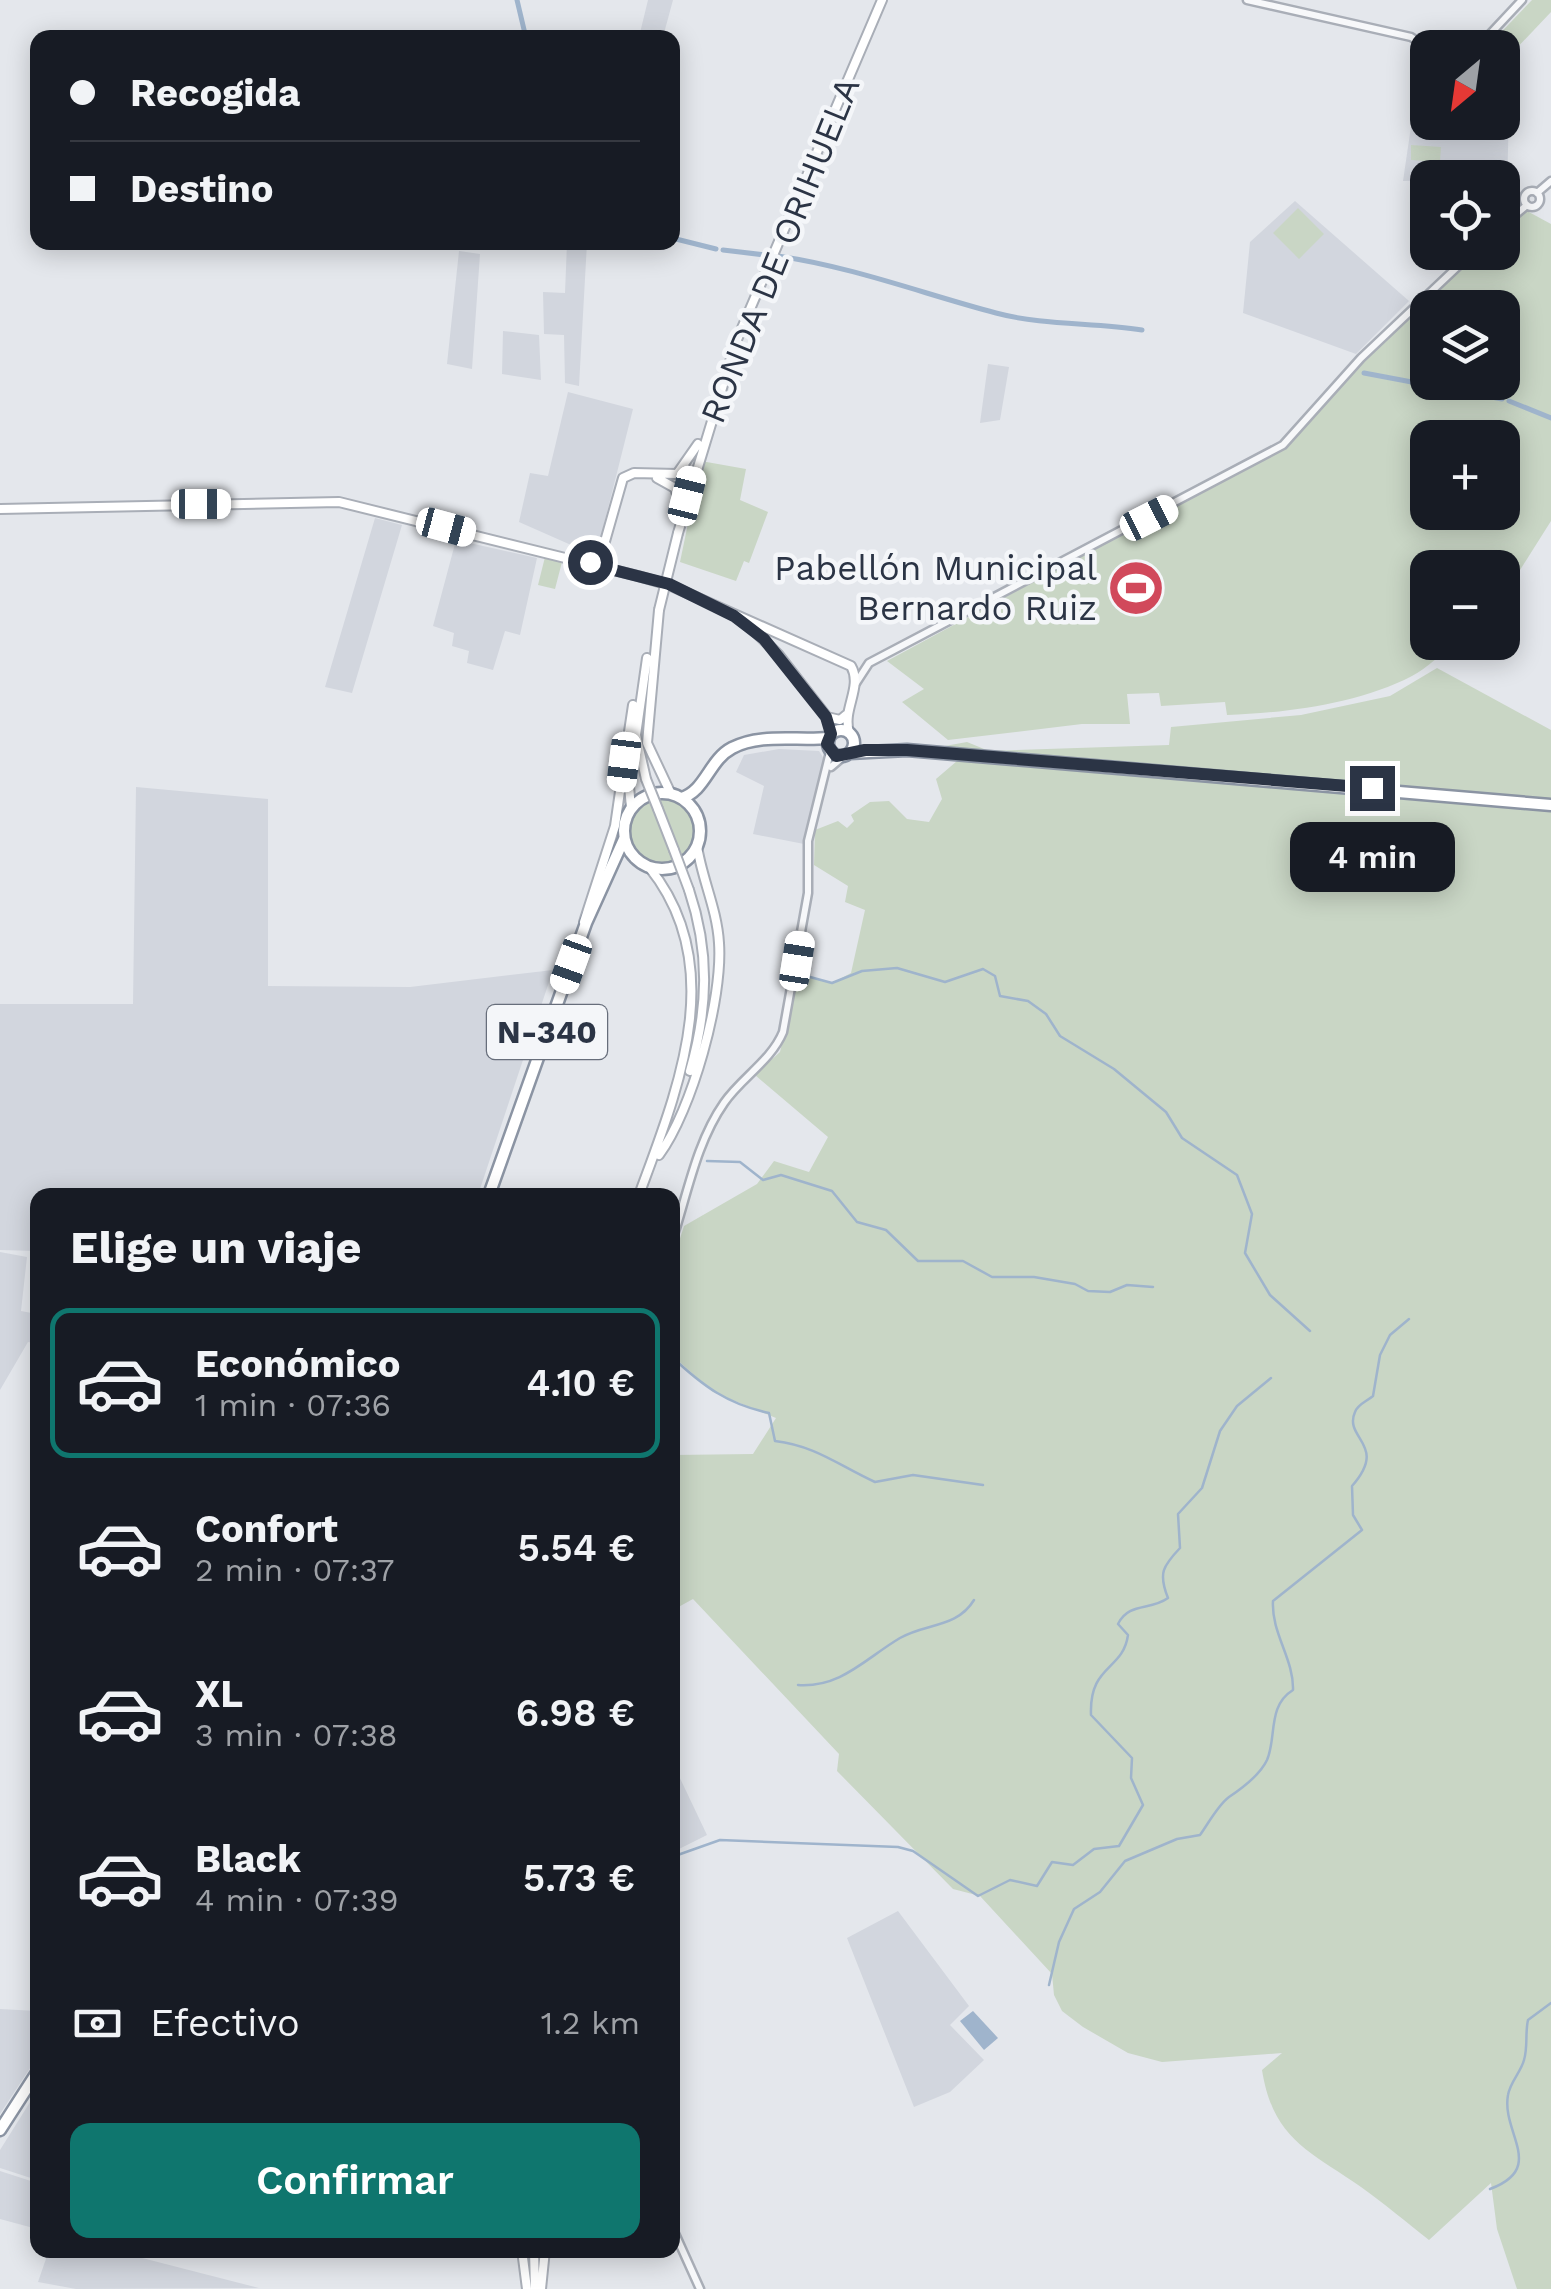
<!DOCTYPE html>
<html lang="es">
<meta charset="utf-8">
<style>
:root{--surface:#171b24;--page:#242831;--text:#f1f3f6;--muted:#9ea1a6;--line:#363941;--accent:#0f766e}
body{margin:0;font-family:"Work Sans",sans-serif;background:var(--page);color:var(--text);height:100vh;display:flex;flex-direction:column;font-size:38px;white-space:nowrap}
*{box-sizing:border-box;margin:0}
p{font-size:32px;color:var(--muted)}
.icon{flex:none;width:55px;height:55px;fill:none;stroke:currentColor;stroke-width:2;stroke-linecap:round;stroke-linejoin:round}
.map{position:relative;flex:1;overflow:hidden}
.details{position:absolute;left:30px;top:1188px;width:650px;height:1070px;display:flex;flex-direction:column;background:var(--surface);border-radius:20px;box-shadow:0 5px 25px #0003}
.details>*{flex:none}
.banner{position:absolute;left:30px;top:30px;width:650px;height:220px;border-radius:20px;box-shadow:0 5px 25px #0003;display:grid;align-content:center;height:220px;padding:0 40px;background:var(--surface)}
.needle{width:65px;rotate:209deg}
.buttons{position:absolute;left:1410px;top:30px;display:grid;gap:20px}
.buttons a{display:grid;place-items:center;width:110px;height:110px;border-radius:20px;background:var(--surface);box-shadow:0 5px 25px #0003;font-size:50px}
.end{position:absolute;width:45px;height:45px;margin:-22px;border:12px solid #2b3445;background:#fff;box-shadow:0 0 0 5px #fff}
.from{border-radius:50%}
.bubble{position:absolute;height:70px;border-radius:20px;background:var(--surface);box-shadow:0 5px 25px #0003;font-size:32px;font-weight:600;line-height:70px;text-align:center}
.car{position:absolute;width:30px;height:60px;margin:-30px -15px;border-radius:12px;box-shadow:0 0 8px 2px #0007;background:linear-gradient(#fff 24%,#345 0 40%,#fff 0 76%,#345 0 86%,#fff 0)}
.banner b{display:flex;align-items:center;gap:35px;height:95px;font-size:38px}
.banner b+b{border-top:2px solid var(--line)}
.banner i{width:25px;height:25px;background:var(--text)}
ul{padding:0;list-style:none}
li{display:flex;align-items:center;gap:30px;height:150px;margin:0 20px 15px;padding:0 20px;border:5px solid transparent;border-radius:20px}
li div{flex:1}
li b{display:block;font-size:38px}
li em{font-style:normal;font-weight:600}
li.active{border-color:var(--accent)}
li>.icon{width:90px;height:90px;stroke-width:1.5}
h2{padding:0 40px;font-size:45px;line-height:120px}
.pay{display:flex;align-items:center;gap:25px;height:110px;padding:0 40px;font-size:38px}
.pay p{margin-inline-start:auto}
.action{display:flex;gap:20px;margin-top:auto;padding:20px 40px}
.action a{flex:1;height:115px;border-radius:20px;background:var(--accent);color:#fff;font-size:40px;font-weight:600;line-height:115px;text-align:center}
.map>svg:first-child{display:block}
.built{fill:#d2d6de}
.green{fill:#c9d6c5;fill-rule:evenodd}
.water{fill:#9fb4cc}
.lines{fill:none;stroke-linecap:round;stroke-linejoin:round}
.stream{stroke:#9fb4cc;stroke-width:2.5}
.canal{stroke:#9fb4cc;stroke-width:5}
.tertiary-casing{stroke:#a9aeb7;stroke-width:11}
.secondary-casing{stroke:#a9aeb7;stroke-width:12}
.trunk-casing{stroke:#8b94a3;stroke-width:15}
.tertiary{stroke:#f7f8fa;stroke-width:6}
.secondary{stroke:#fff;stroke-width:8}
.trunk{stroke:#fff;stroke-width:10}
.secondary-bridge-casing{stroke:#a9aeb7;stroke-width:12;stroke-linecap:butt}
.secondary-bridge{stroke:#fff;stroke-width:8}
.route{stroke:#2b3445;stroke-width:12}
.labels{text-anchor:middle;dominant-baseline:central;stroke-width:9;stroke-linejoin:round;paint-order:stroke}
.shield{fill:#f4f6f9;stroke:#676e7b;stroke-width:2.5}
.shield-label{font-size:32px;font-weight:bold;fill:#2b3445}
.street-label{font-size:35px;fill:#2b3445;stroke:#f4f6f9}
.poi-label{font-size:35px;fill:#2b3445;stroke:#f4f6f9;text-anchor:end}
</style>
<div class="map">
<svg width="1551" height="2289" viewBox="0 0 1551 2289">
<rect width="100%" height="100%" fill="#e4e7ec"/>
<path class="built" d="M648,0H673L663,37H639Z
M1414,106L1427,107L1428,122H1502L1503,110H1509L1507,188L1503,187L1502,178L1403,181Z
M1295,201L1409,301L1356,354L1243,313L1250,242Z
M567,243H587L579,386L565,383L564,335L544,334L543,292L565,293Z
M459,251L480,254L472,369L447,364Z
M503,331L539,335L541,380L502,374Z
M988,364L1009,367L1000,420L980,423Z
M568,392L633,409L596,556L519,522L530,473L548,476Z
M375,518L402,525L352,693L325,687Z
M456,540L537,558L520,635L505,631L493,670L467,663L469,651L452,646L454,633L433,626Z
M779,749L819,751L824,759L825,771L804,844L753,834L764,786L736,772L744,755Z
M136,787L268,799V986L410,987L553,970L478,1195H38L37,1251L0,1250V1004H133Z
M0,1252L27,1257L21,1311L37,1314L38,1344L28,1342L0,1390Z
M672,1734L678,1774L707,1835L673,1852Z
M898,1911L969,2006L950,2025L984,2060L950,2092L914,2107L847,1938Z
M0,2009L37,2011L38,2056L0,2114Z
M37,2091V2180L0,2168V2150Z
M0,2171L37,2183V2229L0,2219Z
M49,2250H111L259,2288L76,2289L38,2282Z"/>
<path class="green" d="M1532,0H1551V12L1512,53L1510,67H1503L1502,48L1487,47Z
M1411,145L1441,147L1440,162L1411,160Z
M1298,208L1324,234L1299,259L1273,233Z
M1527,211L1551,224V521L1503,597L1502,568H1428V642L1456,643C1442,653 1427,668 1412,676C1358,704 1286,713 1227,715L1225,702L1161,706L1159,693L1127,694L1130,724H1082L948,740L902,702L924,689L887,661L1287,445L1418,304L1478,253L1502,252L1503,232ZM1428,308H1502V382H1428ZM1428,438H1502V512H1428Z
M701,461L746,469L740,500L768,512L749,563L744,561L736,581L680,562Z
M545,557L562,562L555,589L538,585Z
M1437,668L1551,730V803L928,749L967,742L989,751L1169,745L1171,727L1301,715L1390,696Z
M957,761L1551,811V2289H1517L1497,2229L1491,2183L1429,2240C1406,2222 1385,2204 1361,2187C1309,2151 1273,2139 1262,2070L1282,2053L1162,2062L1128,2053L1083,2027L1062,2011L1054,1995L1052,1974L980,1896L953,1889L837,1771L839,1754L693,1599L673,1610V1455L753,1454L776,1418L713,1392L673,1356V1260L684,1226L757,1184L774,1161L809,1172L828,1137L755,1075L780,1052L798,975L832,983L851,973L865,910L845,902L848,886L814,865L815,830L838,821L847,828L854,821L851,815L870,802L889,801L907,819L929,822L942,799L936,779Z
M657,797C683,797 697,813 695,839L681,859Z
M649,799L674,863H651L630,844L631,817Z"/>
<path class="water" d="M973,2011L998,2038L984,2050L960,2021Z"/>
<g class="lines">
<path class="stream" d="M799,974L832,983L862,971L897,968L945,982L983,969L995,976L1000,996L1028,1001L1046,1014L1060,1036L1114,1069L1166,1112L1182,1138L1237,1175L1252,1214L1245,1253L1270,1295L1310,1331
M707,1161L740,1162L763,1180L781,1175L832,1191L857,1222L886,1230L918,1261H963L992,1277H1034L1075,1284L1088,1291L1110,1292L1127,1285L1153,1287
M672,1357C703,1386 727,1404 769,1413L775,1441C816,1446 838,1465 875,1482L913,1475L983,1485
M798,1685C841,1688 866,1658 900,1638C926,1623 957,1628 974,1600
M672,1857L720,1840L898,1847L913,1851L978,1896L1010,1880L1037,1886L1052,1862L1073,1865L1094,1849L1119,1846L1143,1805L1131,1778L1132,1758L1091,1715C1089,1664 1123,1671 1128,1635L1118,1624C1129,1602 1150,1611 1168,1598C1158,1573 1163,1566 1180,1548L1178,1514L1202,1488L1220,1431L1237,1406L1271,1378
M1049,1985L1059,1942L1074,1909L1100,1892L1125,1861L1177,1839L1200,1835C1208,1824 1218,1805 1229,1797C1241,1789 1260,1775 1267,1760C1277,1737 1267,1706 1293,1690C1294,1659 1271,1633 1273,1601L1362,1530L1353,1515L1352,1486C1389,1444 1343,1439 1355,1412C1358,1404 1366,1402 1373,1396L1380,1355L1390,1335L1409,1319
M1490,2189C1547,2168 1501,2133 1508,2095C1510,2082 1521,2072 1524,2060C1528,2047 1525,2033 1528,2020L1551,2003"/>
<path class="canal" d="M517,0L526,38
M672,238L716,249
M723,250L765,255
M778,256C853,267 924,294 996,313C1045,326 1094,322 1142,330
M1364,373L1502,399
M1509,401L1551,418"/>
<g class="tertiary-casing">
<path id="tertiary" d="M1247,0L1411,37L1428,48
M1477,48L1522,0
M1524 199a8 8 0 1 1 16 0a8 8 0 1 1-16 0Z
M1537,193L1551,181
M1502,226L1527,205
M856,683L869,663L1283,445L1361,358L1473,252
M831,767L844,756
M672,1241C687,1196 696,1143 724,1103C741,1078 771,1061 783,1032L808,893V841L830,752
M672,2227L700,2289"/>
</g>
<g class="secondary-casing">
<path id="secondary" d="M657,478L675,488L681,507
M0,509L339,502L638,576L669,585L851,666C863,687 842,709 849,732
M678,533L736,342L882,0
M598,566L623,478L634,473L677,474L698,444
M659,610L647,743L671,794
M746,623L778,654L827,717L840,720L846,715
M827,717L831,733
M627,745L633,705
M627,764L631,808
M646,779L636,735L647,658
M658,809L674,850
M689,890C710,952 708,1009 690,1071
M584,922L615,826L627,743
M659,1155C692,1110 723,999 719,943C717,909 702,879 697,846
M639,1195C677,1091 730,967 649,867
M522,2250L527,2289
M534,2250L535,2289
M541,2289L545,2250"/>
</g>
<g class="trunk-casing">
<path id="trunk" d="M828 743a13 13 0 1 1 26 0a13 13 0 1 1-26 0Z
M850,753L907,750L1551,805
M624 831a38 38 0 1 1 76 0a38 38 0 1 1-76 0Z
M681,798C705,792 709,760 732,748C760,733 797,741 828,738
M489,1195L586,923L624,839
M0,2130L38,2071"/>
</g>
<use href="#tertiary" class="tertiary"/>
<use href="#secondary" class="secondary"/>
<use href="#trunk" class="trunk"/>
<g class="secondary-bridge-casing">
<path id="secondary-bridge" d="M659,610L678,533
M646,779L658,809
M674,850L689,890"/>
</g>
<use href="#secondary-bridge" class="secondary-bridge"/>
</g>
<g class="lines">
<path class="route" d="M590,562L586,563L669,584L734,616L764,639L826,717L831,734L827,744L836,756L865,750H907L1372,788"/>
</g>
<defs>
<g id="stadium-disc" transform="scale(2.875)"><circle r="9.5" fill="#d1495b" stroke="#f4f6f9"/><path d="M0-5a6.5 5 0 1 0 0 10a6.5 5 0 1 0 0-10ZM-3.5-1.8h7v3.6h-7Z" fill="#fff"/></g>
</defs>
<g fill-rule="evenodd">
<use href="#stadium-disc" x="1136" y="588"/>
</g>
<g class="labels">
<rect class="shield" x="487" y="1005" width="120" height="54" rx="8"/>
<g class="shield-label">
<text x="547" y="1032">N-340</text>
</g>
<g class="street-label">
<text transform="translate(780 250) rotate(-68)">RONDA DE ORIHUELA</text>
</g>
<g class="poi-label">
<text x="1097" y="568">Pabellón Municipal<tspan x="1097" dy="40">Bernardo Ruiz</tspan></text>
</g>
</g>
</svg>
<div class="buttons">
<a><svg class="needle" viewBox="-14 -14 28 28"><path d="M0-13l5 13h-10z" fill="#e53935"/><path d="M0 13l5-13h-10z" fill="#9ea1a6"/></svg></a>
<a><svg class="icon" aria-label="locate" viewBox="0 0 24 24"><circle cx="12" cy="12" r="6"/><path d="M12 2v4M12 18v4M2 12h4M18 12h4"/></svg></a>
<a><svg class="icon" aria-label="layers" viewBox="0 0 24 24"><path d="M12 4l9 5-9 5-9-5zM3 14l9 5 9-5"/></svg></a>
<a>+</a>
<a>−</a>
</div>
<i class="end from" style="left:590px;top:562px"></i>
<i class="end" style="left:1372px;top:788px"></i>
<div class="bubble" style="left:1290px;top:822px;width:165px">4 min</div>
<i class="car" style="left:687px;top:496px;rotate:14deg"></i>
<i class="car" style="left:201px;top:504px;rotate:90deg"></i>
<i class="car" style="left:1149px;top:518px;rotate:63deg"></i>
<i class="car" style="left:446px;top:527px;rotate:105deg"></i>
<i class="car" style="left:624px;top:762px;rotate:187deg"></i>
<i class="car" style="left:797px;top:961px;rotate:9deg"></i>
<i class="car" style="left:571px;top:964px;rotate:200deg"></i>
<div class="banner">
<b><i class="from"></i>Recogida</b>
<b><i></i>Destino</b>
</div>
<section class="details">
<h2>Elige un viaje</h2>
<ul>
<li class="active"><svg class="icon" aria-label="car" viewBox="0 0 24 24"><path d="M5 17H2v-5l4-1 3-4h7l3 4 3 1v5h-3M9 17h6M6 11h13"/><circle cx="7" cy="17" r="2"/><circle cx="17" cy="17" r="2"/></svg><div><b>Económico</b><p>1 min · 07:36</p></div><em>4.10 €</em></li>
<li><svg class="icon" aria-label="car" viewBox="0 0 24 24"><path d="M5 17H2v-5l4-1 3-4h7l3 4 3 1v5h-3M9 17h6M6 11h13"/><circle cx="7" cy="17" r="2"/><circle cx="17" cy="17" r="2"/></svg><div><b>Confort</b><p>2 min · 07:37</p></div><em>5.54 €</em></li>
<li><svg class="icon" aria-label="car" viewBox="0 0 24 24"><path d="M5 17H2v-5l4-1 3-4h7l3 4 3 1v5h-3M9 17h6M6 11h13"/><circle cx="7" cy="17" r="2"/><circle cx="17" cy="17" r="2"/></svg><div><b>XL</b><p>3 min · 07:38</p></div><em>6.98 €</em></li>
<li><svg class="icon" aria-label="car" viewBox="0 0 24 24"><path d="M5 17H2v-5l4-1 3-4h7l3 4 3 1v5h-3M9 17h6M6 11h13"/><circle cx="7" cy="17" r="2"/><circle cx="17" cy="17" r="2"/></svg><div><b>Black</b><p>4 min · 07:39</p></div><em>5.73 €</em></li>
</ul>
<div class="pay"><svg class="icon" aria-label="cash" viewBox="0 0 24 24"><path d="M3 7h18v10H3z"/><circle cx="12" cy="12" r="2"/></svg>Efectivo<p>1.2 km</p></div>
<div class="action"><a>Confirmar</a></div>
</section>
</div>
